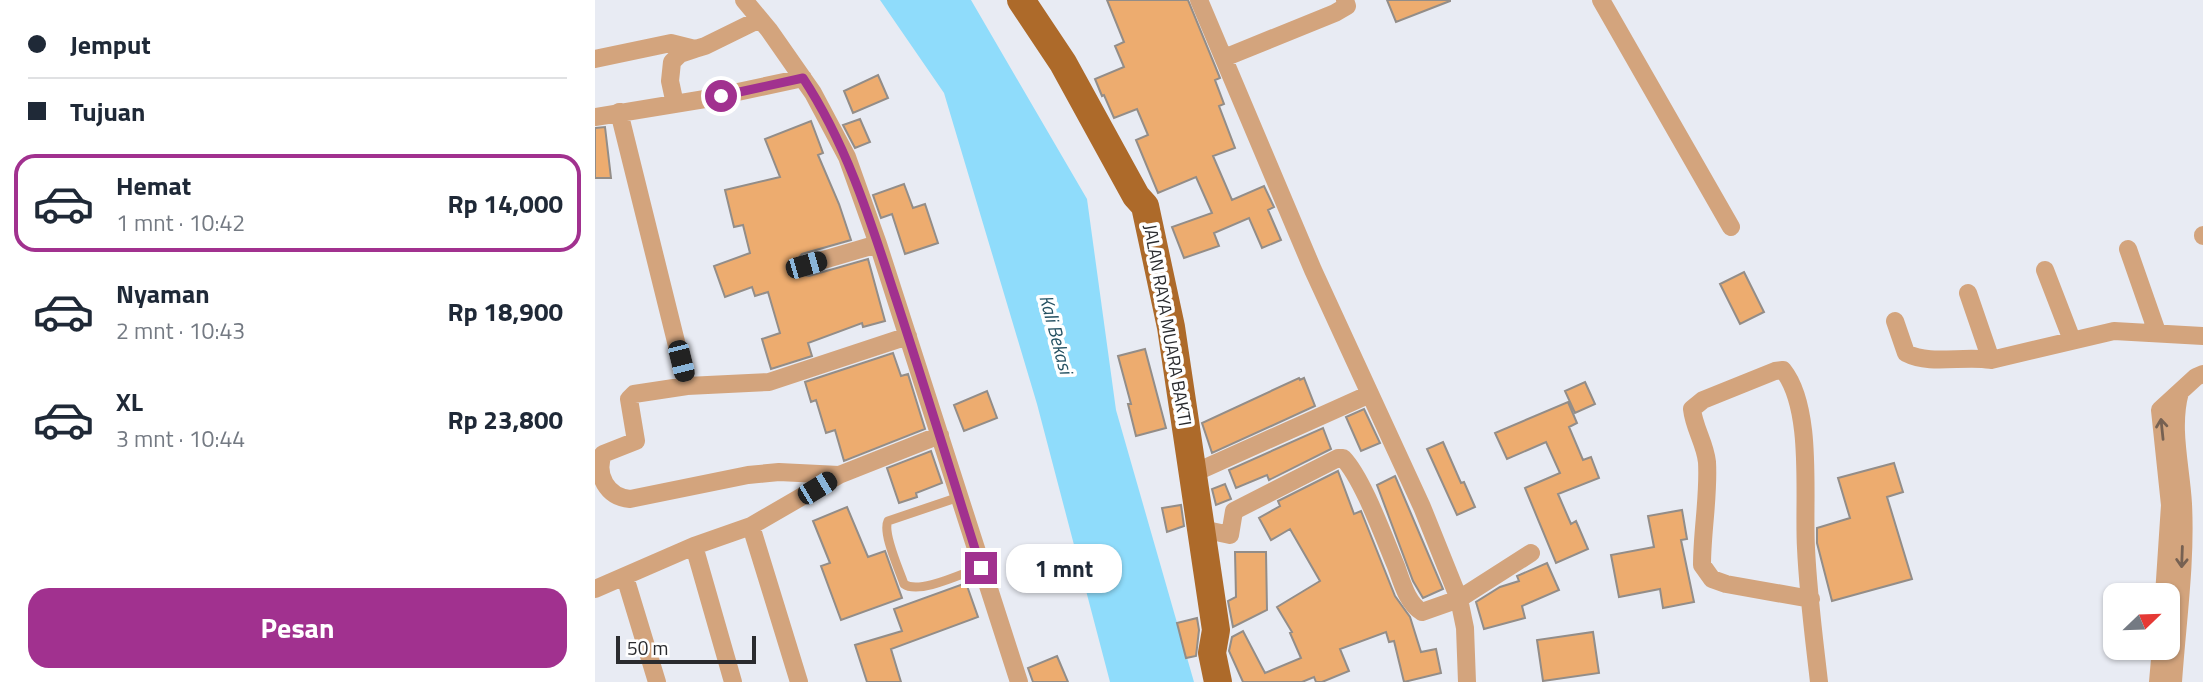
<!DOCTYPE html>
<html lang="id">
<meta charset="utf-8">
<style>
:root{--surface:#fff;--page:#f2f2f3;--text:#1f2937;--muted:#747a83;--line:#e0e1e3;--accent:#a1318f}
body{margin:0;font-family:"Titillium Web",sans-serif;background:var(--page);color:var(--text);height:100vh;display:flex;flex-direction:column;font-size:26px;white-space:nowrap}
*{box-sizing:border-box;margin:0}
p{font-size:23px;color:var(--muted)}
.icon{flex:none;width:38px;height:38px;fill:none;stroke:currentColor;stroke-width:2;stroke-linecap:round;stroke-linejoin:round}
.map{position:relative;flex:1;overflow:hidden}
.side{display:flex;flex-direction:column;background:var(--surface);width:595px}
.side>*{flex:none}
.hud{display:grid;align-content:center;height:154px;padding:0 28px;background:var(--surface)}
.needle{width:46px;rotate:67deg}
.tools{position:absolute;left:1508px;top:583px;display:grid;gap:14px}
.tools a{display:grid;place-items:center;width:77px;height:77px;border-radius:14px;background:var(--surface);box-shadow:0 2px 5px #0004;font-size:35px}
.scale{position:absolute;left:21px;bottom:18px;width:140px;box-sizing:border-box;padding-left:7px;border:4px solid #2a2b2e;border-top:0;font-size:19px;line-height:24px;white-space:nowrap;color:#2a2b2e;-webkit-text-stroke:5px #fff;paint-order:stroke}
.end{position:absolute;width:32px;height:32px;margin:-16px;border:9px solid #a1318f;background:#fff;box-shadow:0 0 0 4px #fff}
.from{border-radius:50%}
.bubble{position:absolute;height:49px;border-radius:21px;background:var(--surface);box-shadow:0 2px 5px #0004;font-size:23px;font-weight:700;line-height:49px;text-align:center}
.car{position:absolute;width:21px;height:42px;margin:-21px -10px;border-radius:9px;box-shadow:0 0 5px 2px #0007;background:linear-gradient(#222 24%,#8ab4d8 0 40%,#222 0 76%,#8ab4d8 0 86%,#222 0)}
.hud b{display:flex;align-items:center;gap:24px;height:66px;font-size:26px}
.hud b+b{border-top:2px solid var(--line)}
.hud i{width:18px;height:18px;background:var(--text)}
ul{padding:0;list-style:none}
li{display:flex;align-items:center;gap:21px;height:98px;margin:0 14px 10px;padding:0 14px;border:4px solid transparent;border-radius:21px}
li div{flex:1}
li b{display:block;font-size:26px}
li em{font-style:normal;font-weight:700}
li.selected{border-color:var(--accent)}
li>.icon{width:63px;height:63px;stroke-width:1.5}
.button{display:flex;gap:14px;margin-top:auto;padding:14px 28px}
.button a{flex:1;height:80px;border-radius:21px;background:var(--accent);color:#fff;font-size:28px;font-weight:700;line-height:80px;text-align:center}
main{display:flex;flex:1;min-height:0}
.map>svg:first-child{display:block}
.water{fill:#8fdcfb}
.building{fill:#edac6f;stroke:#938d88;stroke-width:2}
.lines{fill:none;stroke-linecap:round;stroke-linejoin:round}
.service{stroke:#d3a47d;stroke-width:9}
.minor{stroke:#d3a47d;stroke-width:18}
.primary{stroke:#ad6a2a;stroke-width:28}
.oneway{stroke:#766152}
.route{stroke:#a1318f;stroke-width:9}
.labels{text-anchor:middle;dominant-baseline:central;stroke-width:7;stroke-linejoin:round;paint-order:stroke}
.street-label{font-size:18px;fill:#2a2b2e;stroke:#fff}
.water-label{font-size:19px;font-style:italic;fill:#245061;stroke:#fff}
</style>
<main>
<section class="side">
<div class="hud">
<b><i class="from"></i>Jemput</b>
<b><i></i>Tujuan</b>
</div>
<ul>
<li class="selected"><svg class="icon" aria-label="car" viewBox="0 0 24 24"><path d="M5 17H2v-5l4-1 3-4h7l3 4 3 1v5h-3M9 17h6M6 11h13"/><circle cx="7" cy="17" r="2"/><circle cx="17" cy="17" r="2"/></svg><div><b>Hemat</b><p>1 mnt · 10:42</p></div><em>Rp 14,000</em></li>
<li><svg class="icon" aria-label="car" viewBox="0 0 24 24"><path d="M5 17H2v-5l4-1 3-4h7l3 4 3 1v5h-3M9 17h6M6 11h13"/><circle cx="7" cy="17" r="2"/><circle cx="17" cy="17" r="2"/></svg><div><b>Nyaman</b><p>2 mnt · 10:43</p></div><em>Rp 18,900</em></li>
<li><svg class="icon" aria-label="car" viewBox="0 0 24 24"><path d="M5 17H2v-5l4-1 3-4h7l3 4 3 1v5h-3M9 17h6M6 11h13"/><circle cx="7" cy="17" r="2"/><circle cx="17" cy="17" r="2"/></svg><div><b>XL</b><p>3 mnt · 10:44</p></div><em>Rp 23,800</em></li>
</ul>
<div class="button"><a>Pesan</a></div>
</section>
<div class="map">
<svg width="1608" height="682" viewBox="0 0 1608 682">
<rect width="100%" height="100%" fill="#e8ebf3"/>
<path class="water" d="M285,0H376L492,199L521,410L599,682H515L442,404L349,93Z"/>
<path class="building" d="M512,0H593L625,78L620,80L629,104L624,106L640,148L618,156L637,200L669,186L679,207L673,210L686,240L667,248L654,218L619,233L624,246L589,258L577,227L617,213L601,177L563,193L541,140L553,135L542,109L519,118L509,95L507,96L500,79L529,67L520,46L529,42Z
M792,0H855V1L801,22Z
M283,75L293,98L258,113L249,91Z
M265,119L275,142L260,148L248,125Z
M216,121L228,153L223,155L244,204L256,240L207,254L200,262V269L204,274L214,276L273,259L290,321L268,327L267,323L213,343L217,356L176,369L167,339L185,333L173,292L160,296L157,287L130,297L119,266L155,253L148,225L139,227L130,190L185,177L170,139Z
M10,127L16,178H0V128Z
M309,184L318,208L330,204L343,243L310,254L297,214L286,218L278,195Z
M1149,272L1169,312L1145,324L1125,284Z
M550,349L571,428L541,436L533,404H536L523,356Z
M298,353L306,376L313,374L330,429L249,461L240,430L231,433L221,400L216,402L210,382Z
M704,378L705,380L709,378L720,406L617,453L607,423Z
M990,382L1000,404L980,413L970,391Z
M392,391L402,418L369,431L359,405Z
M973,402L982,423L974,427L988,460L996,457L1004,478L963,494L976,524L981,521L993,549L961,563L930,488L965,473L951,442L912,459L900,433Z
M769,409L785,443L766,451L751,417Z
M728,428L736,449L674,480L672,475L641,488L634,470Z
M848,442L866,483L869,482L880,507L862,515L832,449Z
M336,451L347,483L321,493L322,497L304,503L292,468Z
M1299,463L1308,492L1292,497L1317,579L1237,601L1222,543V528L1255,518L1243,478Z
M743,471L759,514L766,511L800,596L815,617L826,652L841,649L846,673L809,682L799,641L794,642L791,632L745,649L754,671L727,682H721L719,677L707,682H648L634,651L637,637L648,631L670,673L706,658L695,633L697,632L682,607L725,581L695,529L676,540L664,518L685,506L683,501Z
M800,476L848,589L828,598L818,581L782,485Z
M630,484L636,499L621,505L617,489Z
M586,505L589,526L572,532L567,508Z
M252,507L273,557L290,551L307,598L246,620L226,566L235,563L218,521Z
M1087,510L1092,539L1086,540L1099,602L1068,608L1065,589L1024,597L1016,555L1059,547L1053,516Z
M640,552H671L672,610L638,627L633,601L641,597Z
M952,563L964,590L927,606L930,618L889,629L881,602L905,587L924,581L922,576Z
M371,583L383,617L296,649L306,682H272L260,645L307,631L299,609Z
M602,618L604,630L601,656L591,658L582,623Z
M998,632L1004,673L948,681L942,640Z
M462,656L473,682H438L433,668Z"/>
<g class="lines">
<path class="service" d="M364,497L293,521C287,533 304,569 309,584C324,595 368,573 386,567"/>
<path class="minor" d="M149,0L174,30L218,93L252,157L283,244L424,682
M604,0L718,270L827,507L864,599L870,628L872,682
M1006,0L1136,227
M629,58L740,13L752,6L750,0
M0,59L76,43L100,49L110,46L165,19
M80,104L75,81L77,62L85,54L100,49
M24,112L92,386
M0,117L110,99L208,78
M1608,235V236
M1533,249L1562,332
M211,265L283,244
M1450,270L1477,340
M1373,293L1396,360
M1300,321L1311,353C1336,366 1368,355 1396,360L1519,331L1608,336
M313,336L174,382L92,386L39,394L34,399L41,441L8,454C0,475 12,497 35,499L153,475L184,472L244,475L345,435
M599,473L775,394
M156,526L204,682
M607,529L635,535L639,511L743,458H748C768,479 789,538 801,566C807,582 812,603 827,612L864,599L936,553
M99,546L138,682
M30,577L62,682
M0,589L99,546L156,526L244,475
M1569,595L1575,505L1565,410L1601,377L1608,374
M1216,599L1131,584L1117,579L1107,565C1107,531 1114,496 1112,462C1110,443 1099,428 1097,409L1108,400L1180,371L1188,370C1219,409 1208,500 1211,548C1213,593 1219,638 1224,682
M1563,682L1566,648
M1578,682C1582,623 1591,563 1588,504C1586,467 1575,428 1585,392"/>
<path class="primary" d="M426,0L468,63L541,196L550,206L576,327L621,630L617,653L623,682"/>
</g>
<defs><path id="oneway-shaft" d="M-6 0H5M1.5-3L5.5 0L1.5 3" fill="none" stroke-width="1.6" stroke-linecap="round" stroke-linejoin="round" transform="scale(1.75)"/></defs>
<g class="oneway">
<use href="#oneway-shaft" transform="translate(1567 429) rotate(-96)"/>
<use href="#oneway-shaft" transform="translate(1587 557) rotate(92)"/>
</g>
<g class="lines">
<path class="route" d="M126,96L208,78C251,143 275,219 299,293C329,384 357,476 386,568"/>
</g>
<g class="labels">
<g class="street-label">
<text transform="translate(573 325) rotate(80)">JALAN RAYA MUARA BAKTI</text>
</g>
<g class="water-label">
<text transform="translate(462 334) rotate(75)">Kali Bekasi</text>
</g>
</g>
</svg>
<div class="tools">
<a><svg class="needle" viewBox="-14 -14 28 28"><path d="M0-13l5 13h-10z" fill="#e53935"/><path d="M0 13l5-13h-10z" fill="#747a83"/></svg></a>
</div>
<div class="scale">50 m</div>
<i class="end from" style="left:126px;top:96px"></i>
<i class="end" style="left:386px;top:568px"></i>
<div class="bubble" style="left:411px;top:544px;width:116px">1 mnt</div>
<i class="car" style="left:211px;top:265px;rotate:74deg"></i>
<i class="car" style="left:86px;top:361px;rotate:166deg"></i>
<i class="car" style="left:222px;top:488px;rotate:59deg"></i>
</div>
</main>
